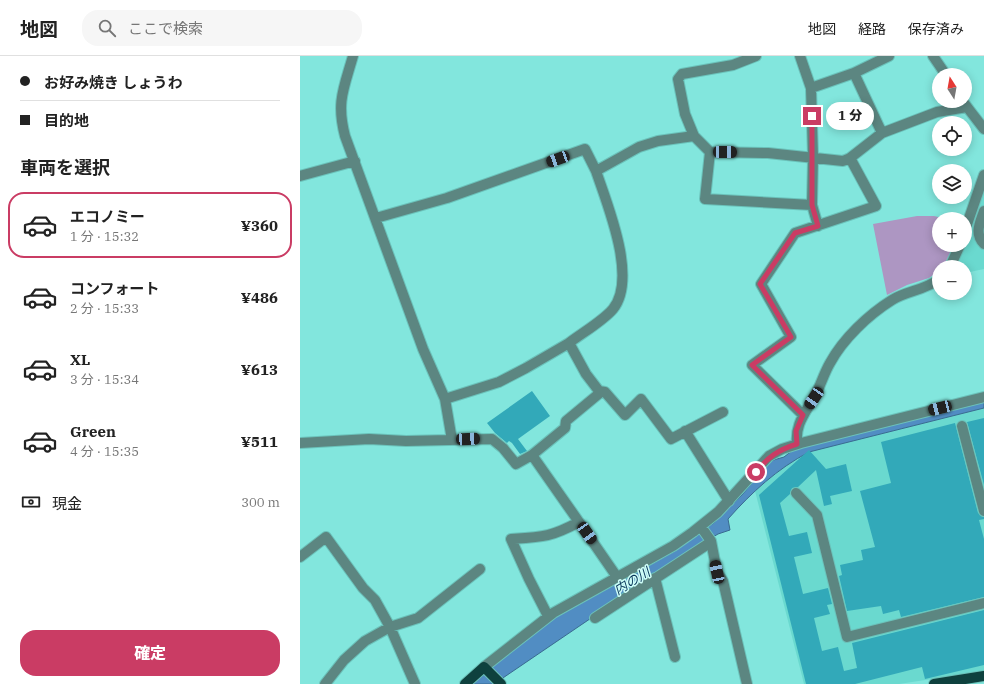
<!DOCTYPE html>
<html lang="ja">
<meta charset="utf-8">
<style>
:root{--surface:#fff;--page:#f6f6f6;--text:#222;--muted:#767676;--line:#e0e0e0;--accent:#ca3c64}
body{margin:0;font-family:"IBM Plex Serif","Noto Sans JP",serif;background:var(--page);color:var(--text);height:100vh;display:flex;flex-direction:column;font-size:15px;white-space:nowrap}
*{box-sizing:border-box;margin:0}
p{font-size:13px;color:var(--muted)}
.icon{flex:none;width:22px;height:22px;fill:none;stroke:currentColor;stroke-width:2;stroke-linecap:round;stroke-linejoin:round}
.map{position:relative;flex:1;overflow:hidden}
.panel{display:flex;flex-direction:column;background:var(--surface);width:300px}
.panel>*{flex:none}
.guide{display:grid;align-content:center;height:88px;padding:0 20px;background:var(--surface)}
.needle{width:26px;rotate:349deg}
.buttons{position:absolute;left:632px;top:12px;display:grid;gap:8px}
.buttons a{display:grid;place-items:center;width:40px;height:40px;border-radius:50%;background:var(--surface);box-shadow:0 2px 10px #0003;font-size:20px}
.end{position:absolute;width:18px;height:18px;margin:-9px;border:5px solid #ca3c64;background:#fff;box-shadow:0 0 0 2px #fff}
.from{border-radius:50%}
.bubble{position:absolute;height:28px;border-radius:14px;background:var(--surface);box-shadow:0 2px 10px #0003;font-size:13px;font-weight:800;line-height:28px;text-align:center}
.car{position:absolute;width:12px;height:24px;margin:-12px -6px;border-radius:5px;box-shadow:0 0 3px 1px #0007;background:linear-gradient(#222 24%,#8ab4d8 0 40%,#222 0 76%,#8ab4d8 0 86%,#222 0)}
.guide b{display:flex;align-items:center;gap:14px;height:38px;font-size:15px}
.guide b+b{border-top:1px solid var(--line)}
.guide i{width:10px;height:10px;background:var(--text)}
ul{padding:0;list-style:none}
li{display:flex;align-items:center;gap:12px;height:66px;margin:0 8px 6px;padding:0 12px;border:2px solid transparent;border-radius:16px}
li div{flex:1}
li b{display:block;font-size:15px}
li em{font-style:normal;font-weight:800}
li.active{border-color:var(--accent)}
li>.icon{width:36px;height:36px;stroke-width:1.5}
h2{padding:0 20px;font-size:18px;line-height:48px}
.pay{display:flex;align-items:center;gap:10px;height:44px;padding:0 20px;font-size:15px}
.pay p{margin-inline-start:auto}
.cta{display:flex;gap:8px;margin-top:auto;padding:8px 20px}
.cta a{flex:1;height:46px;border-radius:16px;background:var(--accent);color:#fff;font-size:16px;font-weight:800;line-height:46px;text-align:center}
header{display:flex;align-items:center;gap:24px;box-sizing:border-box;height:56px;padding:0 20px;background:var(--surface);border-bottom:1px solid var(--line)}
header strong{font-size:19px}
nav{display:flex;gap:22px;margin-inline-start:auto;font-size:14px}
.search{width:280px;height:36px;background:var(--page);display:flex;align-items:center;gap:10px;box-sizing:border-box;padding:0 14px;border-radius:16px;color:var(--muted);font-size:15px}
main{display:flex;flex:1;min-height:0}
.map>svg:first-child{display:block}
.built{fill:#6ad9cf}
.green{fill:#ad96c2}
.water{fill:#518dc3;stroke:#396b90}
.building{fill:#32a9b9}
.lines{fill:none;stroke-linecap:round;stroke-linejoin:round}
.minor-casing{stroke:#6bc2ba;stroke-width:12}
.major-casing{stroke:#6bc2ba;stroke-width:12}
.minor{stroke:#5c8681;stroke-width:10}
.major{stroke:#0e413e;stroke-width:10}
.route{stroke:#ca3c64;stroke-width:5}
.labels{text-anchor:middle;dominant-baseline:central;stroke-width:3;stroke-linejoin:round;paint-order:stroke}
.water-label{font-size:13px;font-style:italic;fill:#043357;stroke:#cffef8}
</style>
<header>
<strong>地図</strong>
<div class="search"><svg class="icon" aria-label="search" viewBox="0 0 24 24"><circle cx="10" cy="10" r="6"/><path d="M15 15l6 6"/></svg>ここで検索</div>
<nav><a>地図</a><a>経路</a><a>保存済み</a></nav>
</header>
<main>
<section class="panel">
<div class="guide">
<b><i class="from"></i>お好み焼き しょうわ</b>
<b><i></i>目的地</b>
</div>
<h2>車両を選択</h2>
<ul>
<li class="active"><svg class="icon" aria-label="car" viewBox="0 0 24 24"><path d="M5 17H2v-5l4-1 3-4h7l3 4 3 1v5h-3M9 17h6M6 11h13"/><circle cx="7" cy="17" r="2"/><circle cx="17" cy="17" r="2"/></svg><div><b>エコノミー</b><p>1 分 · 15:32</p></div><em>¥360</em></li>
<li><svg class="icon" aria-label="car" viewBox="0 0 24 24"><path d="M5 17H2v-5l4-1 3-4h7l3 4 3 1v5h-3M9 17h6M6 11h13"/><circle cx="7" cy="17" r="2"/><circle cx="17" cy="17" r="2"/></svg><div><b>コンフォート</b><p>2 分 · 15:33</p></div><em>¥486</em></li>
<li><svg class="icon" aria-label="car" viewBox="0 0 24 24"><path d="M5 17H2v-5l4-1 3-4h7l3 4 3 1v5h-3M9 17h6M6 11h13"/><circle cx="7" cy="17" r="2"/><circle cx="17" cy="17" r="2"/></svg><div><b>XL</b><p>3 分 · 15:34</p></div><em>¥613</em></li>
<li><svg class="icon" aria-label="car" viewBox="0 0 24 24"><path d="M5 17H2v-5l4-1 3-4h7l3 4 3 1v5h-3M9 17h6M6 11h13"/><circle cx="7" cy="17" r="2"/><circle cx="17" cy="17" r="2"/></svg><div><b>Green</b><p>4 分 · 15:35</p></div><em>¥511</em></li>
</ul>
<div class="pay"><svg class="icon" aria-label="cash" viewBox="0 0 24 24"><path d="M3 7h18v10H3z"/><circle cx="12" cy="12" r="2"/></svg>現金<p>300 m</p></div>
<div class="cta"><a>確定</a></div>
</section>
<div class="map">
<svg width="684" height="628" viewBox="0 0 684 628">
<rect width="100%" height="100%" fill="#82e6dd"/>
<path class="built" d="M684,119V213L665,217V211H653L660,189H665V174Z
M684,352V615L599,628H504L455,435L488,407L509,396Z"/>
<path class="green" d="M617,160H634L647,163H639V189H654L643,211H639V215L629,222L607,229L587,239L573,168Z"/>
<path class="water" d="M684,343V352L509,396C477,413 452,436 428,463L430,474L418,478L390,495L194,628H173L226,582L254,562L375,495L415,466L442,439L470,405L484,401L493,394Z"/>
<path class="building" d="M232,335L250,360L218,383L227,395L220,398L212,387L209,385L207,387L195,377L187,367Z
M684,362V429L667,366Z
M655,367L678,457L684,461V463L679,464L684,483V541L601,561L599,554L583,558L581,550L547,555L539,520L542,519L540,509L563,504L561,494L575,491L560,435L591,427L581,386Z
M509,394L526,413L546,408L552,435L530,440L532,448L524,450L516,414L498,431L492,432L490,438L480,447L489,480L507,476L512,497L494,501L503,538L528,532L532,548L527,549L530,558L514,562L522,595L538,591L544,615L557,612L552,587L684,554V609L625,623L622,611L555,628H506L459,439Z"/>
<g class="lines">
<g class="minor-casing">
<path id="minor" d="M53,0C44,32 36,46 45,80L123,293L145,343L199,326L226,312L269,287
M456,0L433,9L382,18L378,23L385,58L394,80L410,96L468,97L543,105L550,102L582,77L637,56L667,51
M500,0L511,32L513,101L512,149L518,170
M633,0L646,19
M554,17L582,77
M511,32L554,17L589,0
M664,47L684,73
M410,96L405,143L512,149
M296,115C307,148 338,222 313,253C303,265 282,277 269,287L286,318L299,335L305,336L325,359L341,343L371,383L423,356
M0,120L55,105
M684,155C680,167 674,177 684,188
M76,162L147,142L285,93L296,115L339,91L358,85L394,80
M665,174L684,119
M650,211L660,189
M145,343L152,384
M503,359L452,309L491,281L461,228L495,177L576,150L550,102
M662,370L684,455
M385,375L429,445
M0,387L69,383L106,385L192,383L203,392L216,408L232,399L265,372L266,365L301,336
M497,388C495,369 504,359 513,343C520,332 523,319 530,307C543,283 568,259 592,244C606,235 626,234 639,223
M232,399L279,466
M496,437L517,459L547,581L684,547
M401,471L411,485L417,516L423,525L447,628
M0,501L26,481L63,532L75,544L90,571L115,628
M355,522L375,601
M248,560L229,523L211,483C243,481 251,481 279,466L317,521
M295,562L411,486
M184,611L253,557L373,490L393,476L418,456L469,400L482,393L501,387L684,341
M25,628L44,604L65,585L90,571L118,562L180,513"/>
</g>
<g class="major-casing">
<path id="major" d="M165,628L184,611L201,628
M634,628L684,620"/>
</g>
<use href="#minor" class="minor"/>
<use href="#major" class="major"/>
</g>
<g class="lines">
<path class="route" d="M456,416C468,401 478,394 497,388L496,375L503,359L452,309L491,281L460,228L495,177L518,170L512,149V60"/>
</g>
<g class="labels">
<g class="water-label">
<text transform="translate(332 525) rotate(-31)">内の川</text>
</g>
</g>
</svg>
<div class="buttons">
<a><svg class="needle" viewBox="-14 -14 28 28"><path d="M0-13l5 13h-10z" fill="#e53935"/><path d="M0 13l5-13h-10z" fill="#767676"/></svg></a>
<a><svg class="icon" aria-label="locate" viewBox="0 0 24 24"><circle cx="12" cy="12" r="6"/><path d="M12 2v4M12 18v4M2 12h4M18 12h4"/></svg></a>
<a><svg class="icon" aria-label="layers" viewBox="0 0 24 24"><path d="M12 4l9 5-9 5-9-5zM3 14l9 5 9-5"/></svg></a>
<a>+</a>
<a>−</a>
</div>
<i class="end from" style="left:456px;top:416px"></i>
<i class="end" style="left:512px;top:60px"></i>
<div class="bubble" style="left:526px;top:46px;width:48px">1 分</div>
<i class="car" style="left:425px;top:96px;rotate:91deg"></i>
<i class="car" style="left:258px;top:103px;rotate:250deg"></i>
<i class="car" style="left:514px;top:342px;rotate:214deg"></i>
<i class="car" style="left:640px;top:352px;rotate:256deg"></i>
<i class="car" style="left:168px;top:383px;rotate:87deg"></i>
<i class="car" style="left:287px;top:477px;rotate:145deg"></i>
<i class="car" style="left:417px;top:516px;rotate:348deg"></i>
</div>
</main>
